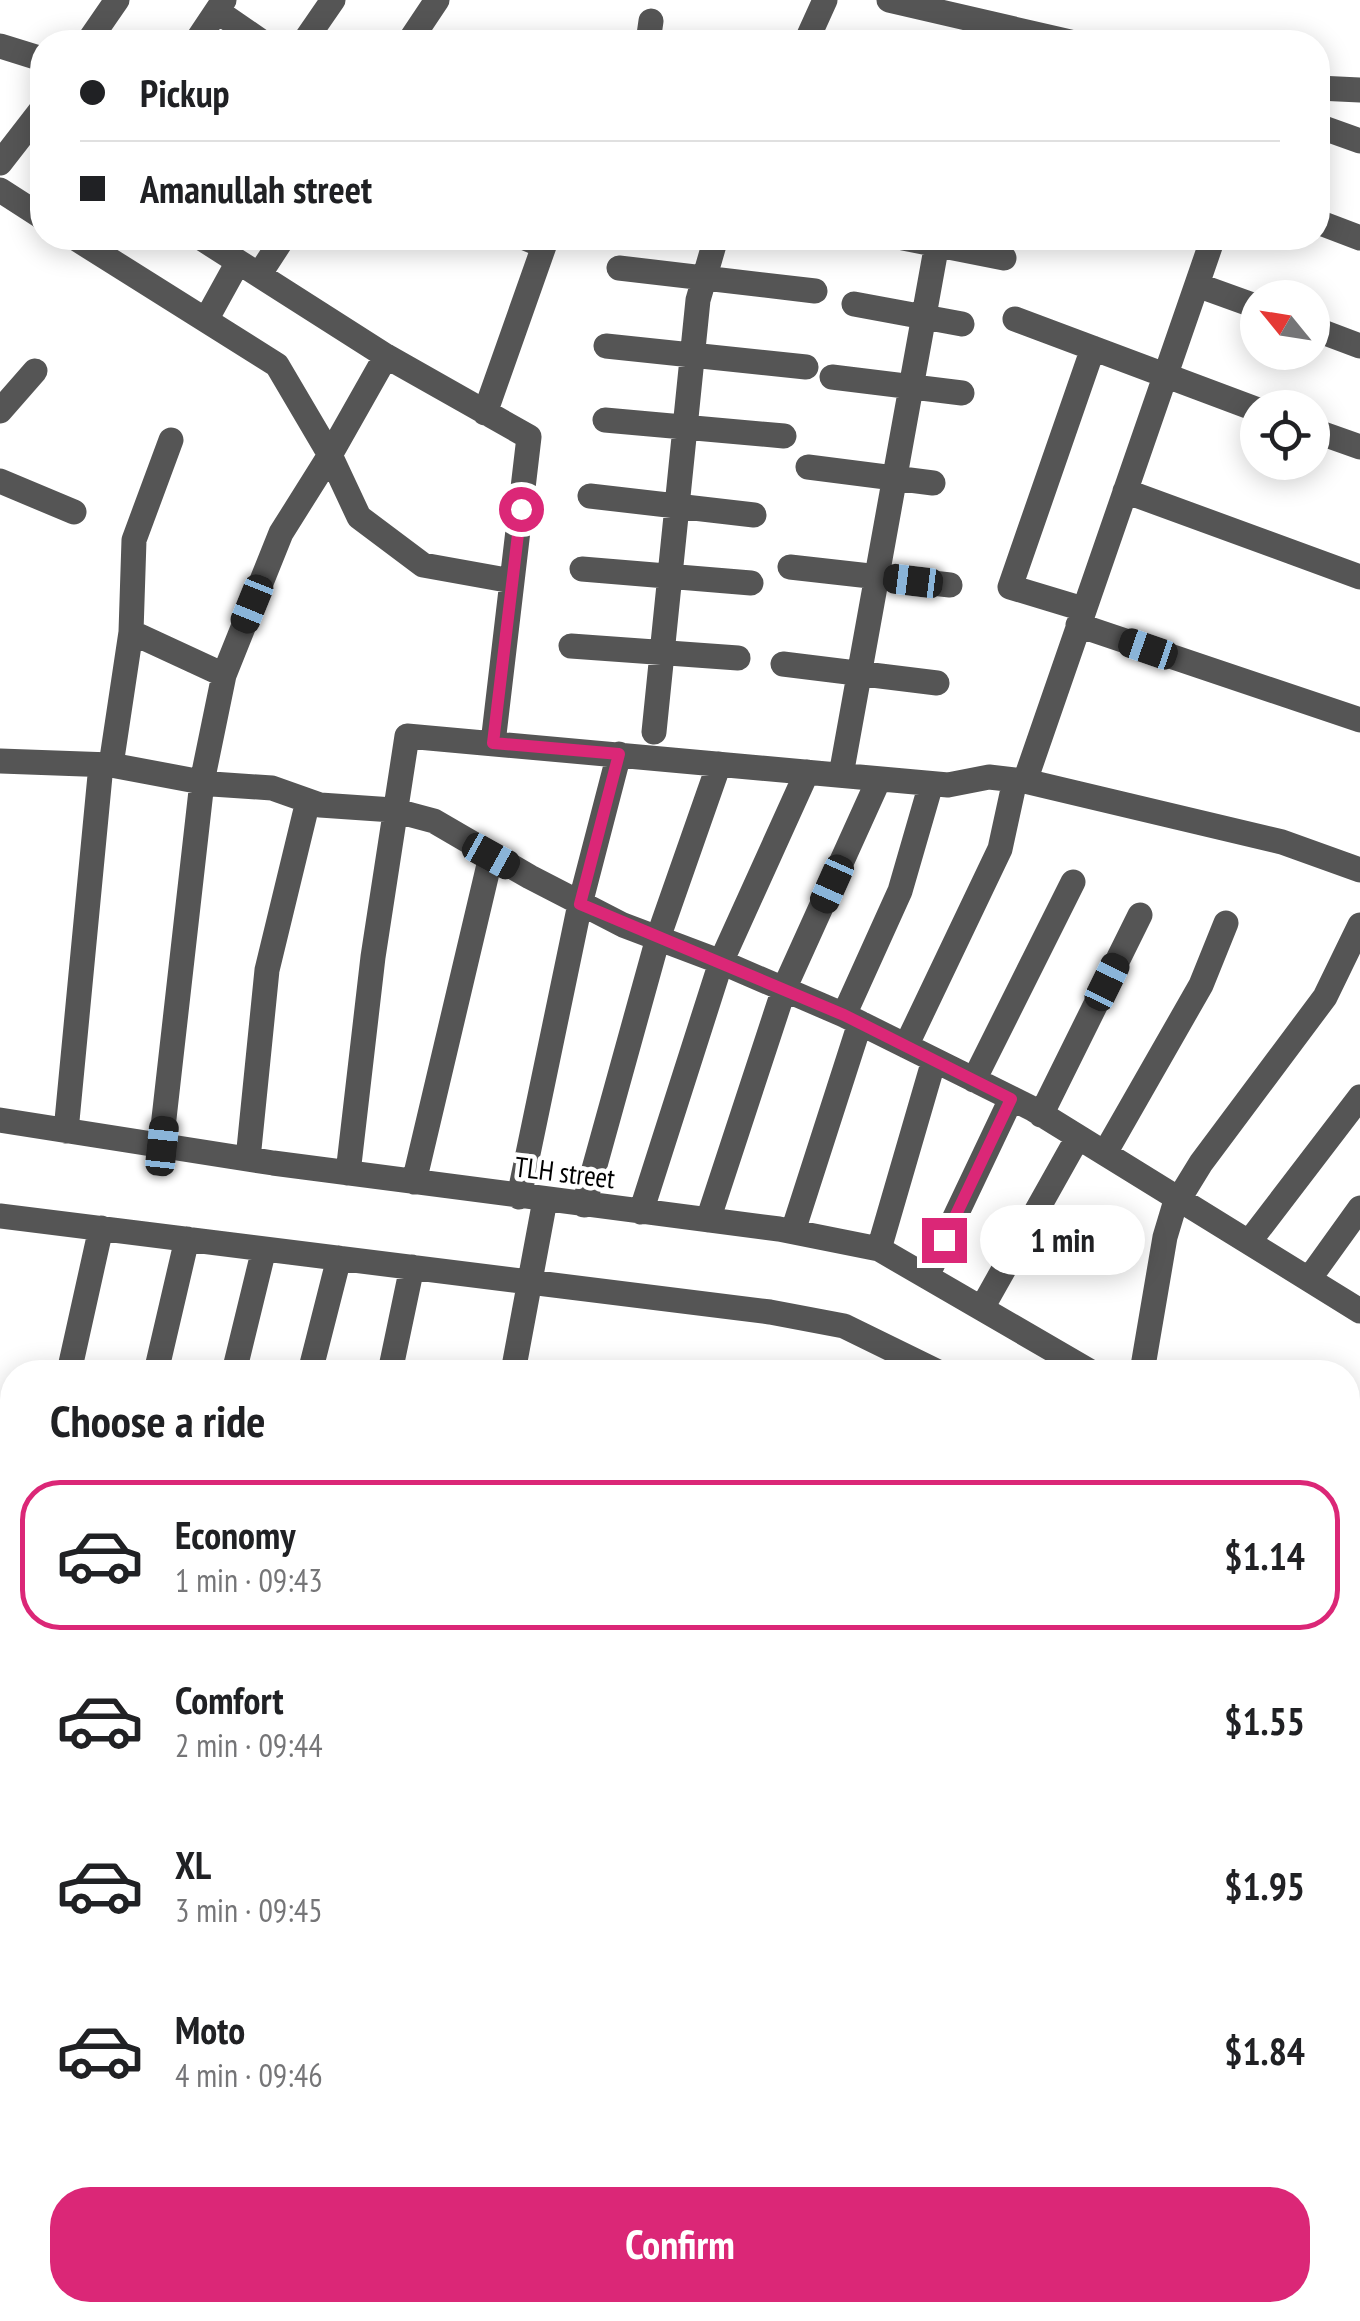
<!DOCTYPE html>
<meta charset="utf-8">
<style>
:root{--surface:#fff;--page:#f6f6f6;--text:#202124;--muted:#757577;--line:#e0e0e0;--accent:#db2777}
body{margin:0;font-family:"PT Sans Narrow",sans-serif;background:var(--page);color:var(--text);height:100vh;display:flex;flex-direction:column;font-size:38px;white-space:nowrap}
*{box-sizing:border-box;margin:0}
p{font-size:32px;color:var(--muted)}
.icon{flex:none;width:55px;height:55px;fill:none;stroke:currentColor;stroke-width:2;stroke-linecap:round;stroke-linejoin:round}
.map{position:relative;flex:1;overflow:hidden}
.side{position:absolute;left:0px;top:1360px;width:1360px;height:962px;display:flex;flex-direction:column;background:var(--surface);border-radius:40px 40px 0 0;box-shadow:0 5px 25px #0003}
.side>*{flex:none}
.banner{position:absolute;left:30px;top:30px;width:1300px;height:220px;border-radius:40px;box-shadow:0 5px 25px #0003;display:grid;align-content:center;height:220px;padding:0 50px;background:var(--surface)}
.needle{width:65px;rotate:300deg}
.buttons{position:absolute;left:1240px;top:280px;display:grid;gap:20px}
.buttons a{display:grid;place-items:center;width:90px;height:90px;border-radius:50%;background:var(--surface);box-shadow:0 5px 25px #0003;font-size:50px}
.end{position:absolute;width:45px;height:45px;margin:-22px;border:12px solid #db2777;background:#fff;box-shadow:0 0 0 5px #fff}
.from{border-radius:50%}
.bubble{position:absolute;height:70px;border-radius:35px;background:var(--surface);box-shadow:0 5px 25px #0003;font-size:32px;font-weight:600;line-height:70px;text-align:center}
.car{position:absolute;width:30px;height:60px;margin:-30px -15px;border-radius:12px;box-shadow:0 0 8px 2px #0007;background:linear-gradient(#222 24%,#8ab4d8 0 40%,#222 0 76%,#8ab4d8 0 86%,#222 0)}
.banner b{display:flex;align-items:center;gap:35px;height:95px;font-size:38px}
.banner b+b{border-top:2px solid var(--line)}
.banner i{width:25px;height:25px;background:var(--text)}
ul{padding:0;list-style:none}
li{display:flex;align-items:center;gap:30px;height:150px;margin:0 20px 15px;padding:0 30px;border:5px solid transparent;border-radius:40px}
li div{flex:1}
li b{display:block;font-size:38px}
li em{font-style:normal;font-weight:600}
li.active{border-color:var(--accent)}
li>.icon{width:90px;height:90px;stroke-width:1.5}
h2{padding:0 50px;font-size:45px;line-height:120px}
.cta{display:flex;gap:20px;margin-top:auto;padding:20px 50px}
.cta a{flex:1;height:115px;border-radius:40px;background:var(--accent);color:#fff;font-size:40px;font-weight:600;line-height:115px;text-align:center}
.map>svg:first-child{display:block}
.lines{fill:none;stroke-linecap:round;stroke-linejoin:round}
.minor{stroke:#555;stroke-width:25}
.route{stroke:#db2777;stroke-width:12}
.labels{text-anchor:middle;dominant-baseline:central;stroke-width:9;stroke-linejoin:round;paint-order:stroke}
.street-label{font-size:28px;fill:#000;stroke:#fff}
</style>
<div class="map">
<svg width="1360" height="2321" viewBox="0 0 1360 2321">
<rect width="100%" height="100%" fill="#fff"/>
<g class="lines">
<path class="minor" d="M889,0L1070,42
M217,11L262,42
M88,42L117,0
M196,42L224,0
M304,42L333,0
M409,42L437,0
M648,42L651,21
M806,42L825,0
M0,46L42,59
M1318,88L1360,90
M1318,126L1360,141
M0,163L42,109
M0,190L42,217
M1318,222L1360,238
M75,238L277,365L330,455L359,517L423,565L512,581
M201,238L386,356L529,437L493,743
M903,238L1004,258
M619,268L815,291
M259,275L283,238
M1197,285L1258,307
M854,304L962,324
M1015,319L1258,410
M206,320L238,262
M1312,328L1360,346
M606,346L806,367
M832,377L962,393
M0,411L35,371
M485,413L544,246L525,238
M605,420L784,436
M1312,430L1360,447
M808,467L933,483
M0,481L74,512
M1125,491L1360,577
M590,496L754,515
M790,567L950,585
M582,569L751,583
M1083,609L1010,587L1093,348
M1078,625L1360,720
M131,632L224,675
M571,646L738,658
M783,664L937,683
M654,732L698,300L716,238
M0,761L111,765L212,784L272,788L320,805L393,810L434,821L530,877L623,925L721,962L844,1015L1033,1109L1360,1311
M111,765L131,632L134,540L171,440
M841,775L938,238
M1025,781L1213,238
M844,1015L900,891L931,784
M906,1046L1000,849L1015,780
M974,1080L1073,882
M1041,1115L1140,915
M0,1120L273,1163L779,1229L879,1249L1091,1372
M66,1131L101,765
M161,1145L202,782L224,675L281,533L330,455L386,356
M1105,1153L1201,985L1226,923
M248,1159L267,970L308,801
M348,1173L373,957L407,736L948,785L989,777L1025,781L1282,842L1360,870
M414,1182L491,856
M519,1197L580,904L619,754
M584,1205L658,938L719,764
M641,1212L721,962L807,772
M0,1216L770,1312L844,1326L938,1372
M708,1220L784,989L879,779
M793,1231L860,1023
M1249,1242L1360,1097
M879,1249L934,1060
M927,1276L1011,1099
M1309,1279L1360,1208
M982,1308L1078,1137
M69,1372L101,1228
M156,1372L187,1239
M234,1372L264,1249
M310,1372L339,1258
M390,1372L412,1267
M513,1372L545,1200
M1142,1372L1165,1237L1174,1207L1201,1163L1325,997L1360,925
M0,1416L12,1419
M1351,1512L1360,1524
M0,1530L12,1532
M0,1643L12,1646
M0,1789L12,1792
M0,1926L12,1929
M0,2137L12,2140
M0,2274L12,2276
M182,2310L236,2321
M118,2321L120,2310
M332,2321L334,2310
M543,2321L545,2310
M1002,2321L1004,2310
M1353,2321L1360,2295"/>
</g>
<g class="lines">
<path class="route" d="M521,509L493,743L619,754L580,904L844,1015L1011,1099L944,1240"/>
</g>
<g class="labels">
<g class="street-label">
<text transform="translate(565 1172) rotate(7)">TLH street</text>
</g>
</g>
</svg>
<div class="buttons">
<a><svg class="needle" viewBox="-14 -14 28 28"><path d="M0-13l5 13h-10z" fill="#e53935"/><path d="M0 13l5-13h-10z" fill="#757577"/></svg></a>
<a><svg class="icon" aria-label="locate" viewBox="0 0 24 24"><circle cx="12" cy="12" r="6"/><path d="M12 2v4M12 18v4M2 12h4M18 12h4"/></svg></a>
</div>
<i class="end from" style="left:521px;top:509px"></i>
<i class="end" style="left:944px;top:1240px"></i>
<div class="bubble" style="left:980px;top:1205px;width:165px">1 min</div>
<i class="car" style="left:913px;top:581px;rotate:277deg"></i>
<i class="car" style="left:252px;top:604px;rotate:202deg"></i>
<i class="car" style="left:1148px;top:649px;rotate:289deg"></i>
<i class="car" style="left:491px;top:856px;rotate:119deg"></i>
<i class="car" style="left:832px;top:884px;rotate:204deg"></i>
<i class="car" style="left:1107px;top:982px;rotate:26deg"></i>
<i class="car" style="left:162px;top:1146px;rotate:6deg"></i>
<div class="banner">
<b><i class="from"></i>Pickup</b>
<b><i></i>Amanullah street</b>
</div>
<section class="side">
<h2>Choose a ride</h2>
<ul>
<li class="active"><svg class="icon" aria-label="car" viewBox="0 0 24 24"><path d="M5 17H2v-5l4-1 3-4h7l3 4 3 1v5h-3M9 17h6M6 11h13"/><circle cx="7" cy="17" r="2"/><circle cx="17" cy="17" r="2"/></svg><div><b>Economy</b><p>1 min · 09:43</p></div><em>$1.14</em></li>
<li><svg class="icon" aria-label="car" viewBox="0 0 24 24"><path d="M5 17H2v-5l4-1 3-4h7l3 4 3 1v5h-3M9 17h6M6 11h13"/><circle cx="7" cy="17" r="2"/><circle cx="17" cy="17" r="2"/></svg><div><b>Comfort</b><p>2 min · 09:44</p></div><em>$1.55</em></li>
<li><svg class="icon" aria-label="car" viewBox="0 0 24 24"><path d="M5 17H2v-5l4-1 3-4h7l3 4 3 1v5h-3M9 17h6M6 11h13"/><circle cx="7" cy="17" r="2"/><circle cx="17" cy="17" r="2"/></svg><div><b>XL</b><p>3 min · 09:45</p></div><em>$1.95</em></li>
<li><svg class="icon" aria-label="car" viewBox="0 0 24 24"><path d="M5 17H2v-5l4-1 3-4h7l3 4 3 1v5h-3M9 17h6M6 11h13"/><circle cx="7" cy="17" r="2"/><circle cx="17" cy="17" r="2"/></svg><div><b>Moto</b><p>4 min · 09:46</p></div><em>$1.84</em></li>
</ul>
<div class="cta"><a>Confirm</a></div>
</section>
</div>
